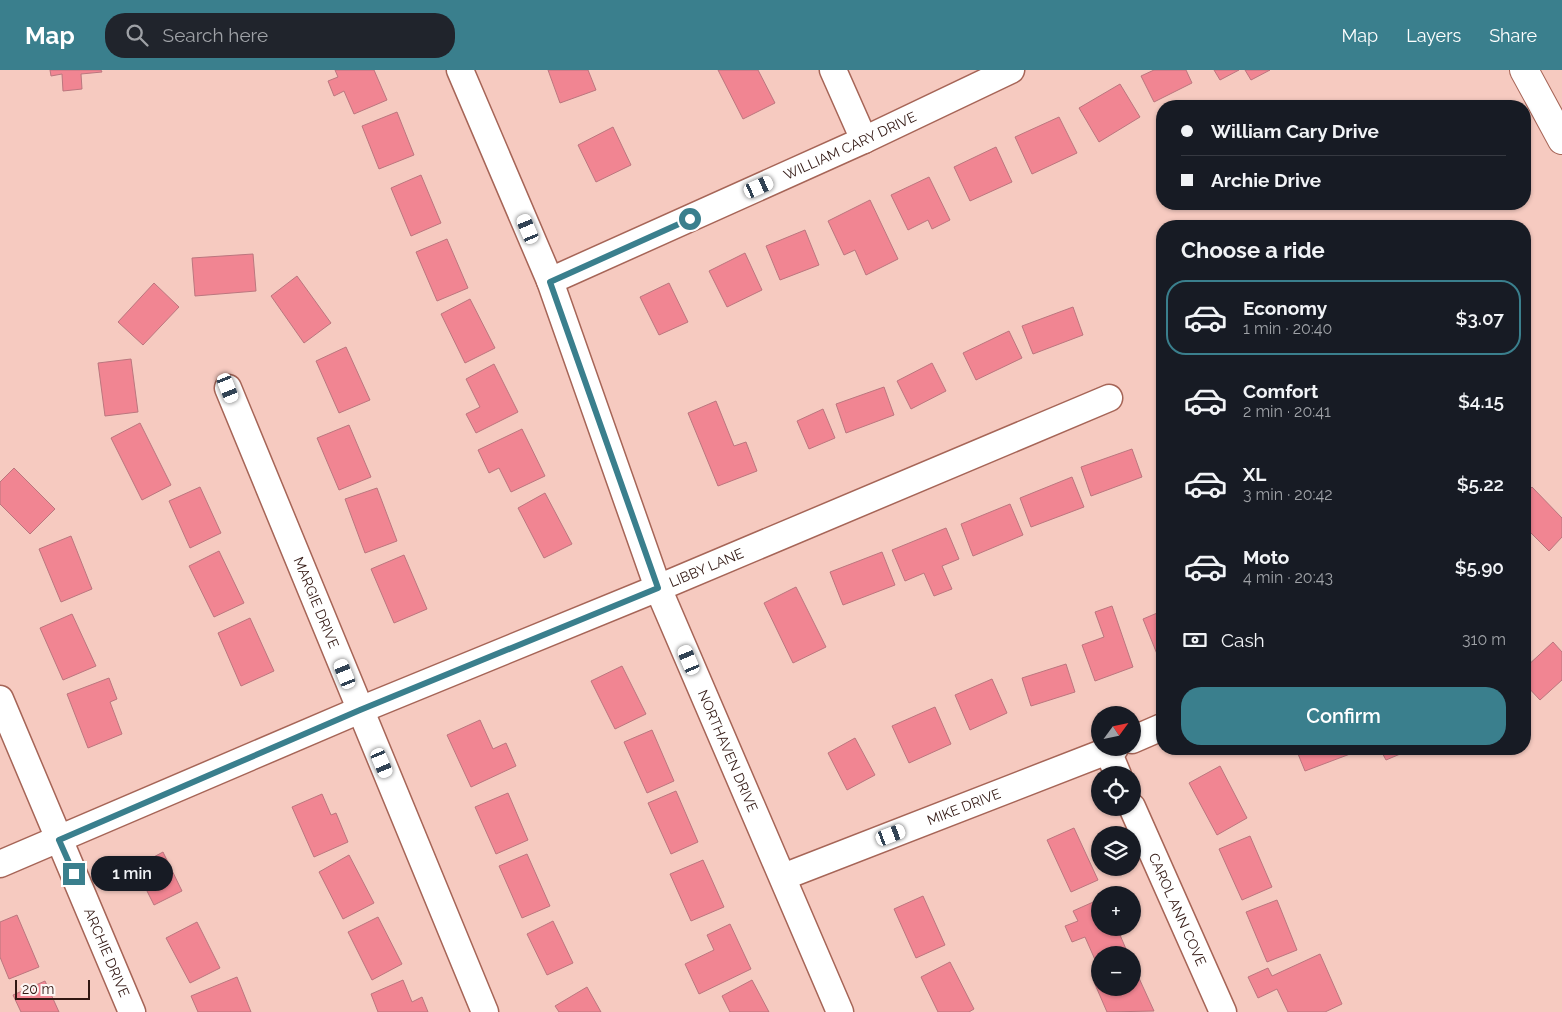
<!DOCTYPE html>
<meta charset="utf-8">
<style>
:root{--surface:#171b24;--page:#20242c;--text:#f1f3f6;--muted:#9ea1a6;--line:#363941;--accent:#3a7f8d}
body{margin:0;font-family:Raleway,sans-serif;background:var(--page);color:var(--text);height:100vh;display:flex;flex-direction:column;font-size:19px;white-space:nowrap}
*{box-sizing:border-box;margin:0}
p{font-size:16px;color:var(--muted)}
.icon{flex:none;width:28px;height:28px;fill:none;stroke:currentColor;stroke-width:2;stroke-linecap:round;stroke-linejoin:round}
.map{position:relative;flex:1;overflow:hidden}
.drawer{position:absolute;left:1156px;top:150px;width:375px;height:535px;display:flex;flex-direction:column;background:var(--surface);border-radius:20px;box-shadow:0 1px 4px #0004}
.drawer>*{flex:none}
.hud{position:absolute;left:1156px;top:30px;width:375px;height:110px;border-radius:20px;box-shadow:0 1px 4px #0004;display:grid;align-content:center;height:110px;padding:0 25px;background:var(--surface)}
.needle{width:32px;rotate:57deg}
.controls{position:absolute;left:1091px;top:636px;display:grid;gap:10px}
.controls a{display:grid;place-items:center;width:50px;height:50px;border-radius:50%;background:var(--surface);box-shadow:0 1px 4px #0004;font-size:25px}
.scale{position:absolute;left:15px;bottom:12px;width:75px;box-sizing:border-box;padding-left:5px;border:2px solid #311712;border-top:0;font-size:14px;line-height:18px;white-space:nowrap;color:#311712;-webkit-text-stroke:4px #fcf5f3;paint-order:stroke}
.end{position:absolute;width:22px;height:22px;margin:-11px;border:6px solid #3a7f8d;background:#fff;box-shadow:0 0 0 2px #fff}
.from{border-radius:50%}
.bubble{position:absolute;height:35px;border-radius:18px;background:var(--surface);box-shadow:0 1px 4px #0004;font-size:16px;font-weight:600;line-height:35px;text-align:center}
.car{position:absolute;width:15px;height:30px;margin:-15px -8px;border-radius:6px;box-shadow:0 0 4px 1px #0007;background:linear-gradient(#fff 24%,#345 0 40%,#fff 0 76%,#345 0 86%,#fff 0)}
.hud b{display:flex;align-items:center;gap:18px;height:48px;font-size:19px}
.hud b+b{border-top:1px solid var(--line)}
.hud i{width:12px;height:12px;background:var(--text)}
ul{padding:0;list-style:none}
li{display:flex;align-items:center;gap:15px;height:75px;margin:0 10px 8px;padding:0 15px;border:2px solid transparent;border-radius:20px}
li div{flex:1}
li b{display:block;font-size:19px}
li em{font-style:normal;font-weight:600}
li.active{border-color:var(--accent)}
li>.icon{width:45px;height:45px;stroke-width:1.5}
h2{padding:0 25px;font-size:22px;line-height:60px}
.pay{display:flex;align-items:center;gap:12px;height:55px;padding:0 25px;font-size:19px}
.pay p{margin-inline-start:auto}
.primary-button{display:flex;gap:10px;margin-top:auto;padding:10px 25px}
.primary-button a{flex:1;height:58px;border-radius:20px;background:var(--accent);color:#fff;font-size:20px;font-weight:600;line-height:58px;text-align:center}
header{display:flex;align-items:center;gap:30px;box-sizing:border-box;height:70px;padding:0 25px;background:var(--accent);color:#fff}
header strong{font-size:24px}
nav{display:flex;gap:28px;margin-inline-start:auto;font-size:18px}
.search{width:350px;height:45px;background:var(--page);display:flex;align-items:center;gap:12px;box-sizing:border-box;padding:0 18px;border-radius:20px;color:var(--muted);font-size:19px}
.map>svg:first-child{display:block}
.building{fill:#f18592;stroke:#bb767e}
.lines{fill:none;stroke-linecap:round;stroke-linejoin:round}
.minor-casing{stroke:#a66557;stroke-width:29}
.tertiary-casing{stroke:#a66557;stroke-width:30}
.minor{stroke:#fff;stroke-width:26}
.tertiary{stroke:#fff;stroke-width:28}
.route{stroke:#3a7f8d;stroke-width:6}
.labels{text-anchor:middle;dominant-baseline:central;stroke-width:4;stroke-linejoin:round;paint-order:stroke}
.street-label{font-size:14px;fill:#311712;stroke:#fcf5f3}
</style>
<header>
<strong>Map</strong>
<div class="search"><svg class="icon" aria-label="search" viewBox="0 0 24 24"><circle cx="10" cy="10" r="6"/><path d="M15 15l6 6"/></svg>Search here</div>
<nav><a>Map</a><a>Layers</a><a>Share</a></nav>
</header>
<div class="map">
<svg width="1562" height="942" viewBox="0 0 1562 942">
<rect width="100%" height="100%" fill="#f6cac0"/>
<path class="building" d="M50,0H101L102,2L81,4L82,19L63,21L62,4L51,6Z
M335,0H374L387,30L354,44L344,21L334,26L328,11L338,7Z
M548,0H588L596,20L560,33Z
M718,0H758L775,33L743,49Z
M1154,0H1186L1192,13L1154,32L1141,6Z
M1214,0H1239L1220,10Z
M1245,0H1270L1251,10Z
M1120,14L1140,47L1099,72L1079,38Z
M397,42L414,85L379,99L362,56Z
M1059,47L1077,83L1032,104L1015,67Z
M613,57L631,95L596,112L578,75Z
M996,77L1012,112L970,131L954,97Z
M421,105L441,153L411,166L391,118Z
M929,107L950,150L932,159L928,150L908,160L891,125Z
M870,130L898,189L866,205L855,180L844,185L828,151Z
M805,160L819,195L780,210L766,176Z
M447,169L468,218L437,231L416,182Z
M745,183L762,220L727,237L709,201Z
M253,184L256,221L195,226L192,188Z
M297,206L331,253L304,273L271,226Z
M154,213L179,237L143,275L118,252Z
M669,213L688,252L659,265L640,227Z
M470,229L495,278L465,293L441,244Z
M1073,237L1083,265L1033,284L1022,256Z
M1009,261L1022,288L976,310L963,283Z
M346,277L370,330L339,343L316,291Z
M131,289L138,342L105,346L98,293Z
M932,293L946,321L911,339L897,311Z
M494,294L518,342L476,363L466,344L480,337L466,309Z
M884,317L894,345L846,363L836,334Z
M716,331L734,376L746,372L757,401L718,416L688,343Z
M823,339L835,368L809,379L797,351Z
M140,353L171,415L142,430L111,368Z
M349,355L371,407L339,420L317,368Z
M522,359L545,406L511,422L499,398L489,403L478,380Z
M1132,379L1142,407L1091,426L1081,397Z
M14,398L55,439L30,464L0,434V412Z
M1072,407L1084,437L1031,457L1020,428Z
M200,417L221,463L190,478L169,431Z
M1532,417L1562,448V467L1549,481L1525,457V424Z
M377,418L397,471L365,483L345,429Z
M545,423L572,474L544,488L518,438Z
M1010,434L1023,465L973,486L961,454Z
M946,458L959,489L942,496L952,519L934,526L924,503L905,511L892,480Z
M71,466L92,519L61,532L39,479Z
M219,481L244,533L214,547L189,496Z
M882,482L895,515L843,535L830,502Z
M404,485L427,539L394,553L371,499Z
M796,517L826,577L793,593L764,533Z
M1112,536L1133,597L1095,611L1082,575L1104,567L1095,542Z
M1162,541V582L1157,584L1143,549Z
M72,544L96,596L63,610L40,558Z
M250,548L274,601L241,616L218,563Z
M1553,572L1562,582V610L1540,630L1525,614V598Z
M1066,594L1075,622L1031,636L1022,608Z
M622,596L646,644L615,659L591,611Z
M109,608L117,629L110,632L122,664L88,678L67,624Z
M992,609L1007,643L970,660L955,625Z
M935,637L951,674L909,693L892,656Z
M480,650L493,679L506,673L516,696L471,717L447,665Z
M652,660L674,711L647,723L624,672Z
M855,668L875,705L847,720L828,683Z
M1296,679H1357L1358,681L1305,701Z
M1380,679H1412L1386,690Z
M1220,696L1247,748L1217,765L1189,713Z
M676,721L698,772L671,784L648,733Z
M508,723L528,770L496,784L475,737Z
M322,724L331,745L336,743L348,772L314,787L292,737Z
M1074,758L1098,810L1071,822L1047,770Z
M1250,766L1272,817L1242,830L1219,779Z
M163,782L182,821L154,835L135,797Z
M527,784L550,836L522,848L499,796Z
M349,785L374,833L343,849L319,802Z
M703,790L724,837L691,851L670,804Z
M923,826L945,875L916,888L894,839Z
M1100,829V858H1117L1126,879L1112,885H1100V890L1096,892L1085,867L1072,872L1065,856L1078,851L1073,841Z
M1277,830L1297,880L1267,892L1246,842Z
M17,845L39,897L9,909L0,887V852Z
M378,847L402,894L372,910L348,862Z
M553,851L573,893L547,905L527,864Z
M197,852L220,898L190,913L166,868Z
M730,854L751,899L699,924L685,894L714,880L707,865Z
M1320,884L1342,934L1325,942H1288L1277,919L1258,928L1248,907L1268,898L1272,906Z
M950,892L974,939L969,942H938L921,907Z
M1133,895L1154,941L1107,942L1094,912L1100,909V918H1132Z
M237,907L251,942H198L191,926Z
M403,910L412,932L422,927L428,942H378L371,924Z
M752,910L769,942H730L722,926Z
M45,911L59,942H21L13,925Z
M587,917L601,942H559L555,936Z"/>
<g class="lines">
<g class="minor-casing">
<g id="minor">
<path id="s1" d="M460,0L550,211L658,518L840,942"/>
<path d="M833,0L864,70"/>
<path id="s2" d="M550,211L864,70L1011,0"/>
<path id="s3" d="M228,318L485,942"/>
<path id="s4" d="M0,629L132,942"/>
<path d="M1132,670L1162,657"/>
<path d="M1108,681L1118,705"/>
<path id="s5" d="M1132,737L1223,942"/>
<path id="s6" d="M0,794L360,640L658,518L1109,328"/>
<path id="s7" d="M783,807L1115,678"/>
</g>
</g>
<g class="tertiary-casing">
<path id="tertiary" d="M1524,0L1562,70"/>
</g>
<use href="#minor" class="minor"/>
<use href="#tertiary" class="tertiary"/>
</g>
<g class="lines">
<path class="route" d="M74,804L59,770L360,640L658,518L550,212L690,149"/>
</g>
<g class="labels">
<g class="street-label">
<text stroke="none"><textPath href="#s2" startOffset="329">WILLIAM CARY DRIVE</textPath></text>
<text stroke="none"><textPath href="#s6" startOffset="766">LIBBY LANE</textPath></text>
<text stroke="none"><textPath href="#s3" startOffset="232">MARGIE DRIVE</textPath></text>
<text stroke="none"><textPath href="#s1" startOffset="732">NORTHAVEN DRIVE</textPath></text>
<text stroke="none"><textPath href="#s7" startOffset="194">MIKE DRIVE</textPath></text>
<text stroke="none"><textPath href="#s5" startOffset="112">CAROL ANN COVE</textPath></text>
<text stroke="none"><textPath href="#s4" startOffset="275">ARCHIE DRIVE</textPath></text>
</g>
</g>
</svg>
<div class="controls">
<a><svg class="needle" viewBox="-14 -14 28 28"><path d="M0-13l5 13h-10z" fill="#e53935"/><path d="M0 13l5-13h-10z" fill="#9ea1a6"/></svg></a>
<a><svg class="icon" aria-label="locate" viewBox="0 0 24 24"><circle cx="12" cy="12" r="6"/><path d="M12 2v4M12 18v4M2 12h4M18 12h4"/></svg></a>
<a><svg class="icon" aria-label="layers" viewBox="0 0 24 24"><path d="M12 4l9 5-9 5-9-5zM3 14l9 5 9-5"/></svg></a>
<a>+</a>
<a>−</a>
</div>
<div class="scale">20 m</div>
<i class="end from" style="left:690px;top:149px"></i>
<i class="end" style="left:74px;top:804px"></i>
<div class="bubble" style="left:91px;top:786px;width:82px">1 min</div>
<i class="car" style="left:759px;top:117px;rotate:66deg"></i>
<i class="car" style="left:528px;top:159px;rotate:337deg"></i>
<i class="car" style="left:228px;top:318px;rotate:158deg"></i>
<i class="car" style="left:689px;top:590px;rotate:337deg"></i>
<i class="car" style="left:345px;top:604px;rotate:338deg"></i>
<i class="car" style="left:382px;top:693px;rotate:157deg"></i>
<i class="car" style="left:891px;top:765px;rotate:69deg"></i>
<div class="hud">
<b><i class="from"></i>William Cary Drive</b>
<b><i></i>Archie Drive</b>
</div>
<section class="drawer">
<h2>Choose a ride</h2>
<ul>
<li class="active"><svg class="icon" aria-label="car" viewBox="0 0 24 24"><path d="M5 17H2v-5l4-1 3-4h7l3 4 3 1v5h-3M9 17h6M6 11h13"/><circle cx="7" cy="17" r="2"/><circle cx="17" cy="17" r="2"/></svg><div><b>Economy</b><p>1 min · 20:40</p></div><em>$3.07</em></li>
<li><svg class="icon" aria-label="car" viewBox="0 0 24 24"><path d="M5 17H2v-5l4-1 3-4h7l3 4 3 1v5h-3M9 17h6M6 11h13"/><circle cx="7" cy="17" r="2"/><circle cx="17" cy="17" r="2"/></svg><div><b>Comfort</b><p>2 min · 20:41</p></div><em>$4.15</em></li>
<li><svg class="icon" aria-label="car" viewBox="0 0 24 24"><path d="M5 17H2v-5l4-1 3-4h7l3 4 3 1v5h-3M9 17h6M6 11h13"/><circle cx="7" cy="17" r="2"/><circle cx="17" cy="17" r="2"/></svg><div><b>XL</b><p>3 min · 20:42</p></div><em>$5.22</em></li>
<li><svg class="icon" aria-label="car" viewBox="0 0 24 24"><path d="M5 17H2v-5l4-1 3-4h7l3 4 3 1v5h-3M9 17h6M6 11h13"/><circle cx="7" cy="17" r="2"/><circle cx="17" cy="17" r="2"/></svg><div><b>Moto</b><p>4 min · 20:43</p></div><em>$5.90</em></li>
</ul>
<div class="pay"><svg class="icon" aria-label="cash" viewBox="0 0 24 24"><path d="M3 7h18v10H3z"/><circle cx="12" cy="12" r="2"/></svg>Cash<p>310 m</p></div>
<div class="primary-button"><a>Confirm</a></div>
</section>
</div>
